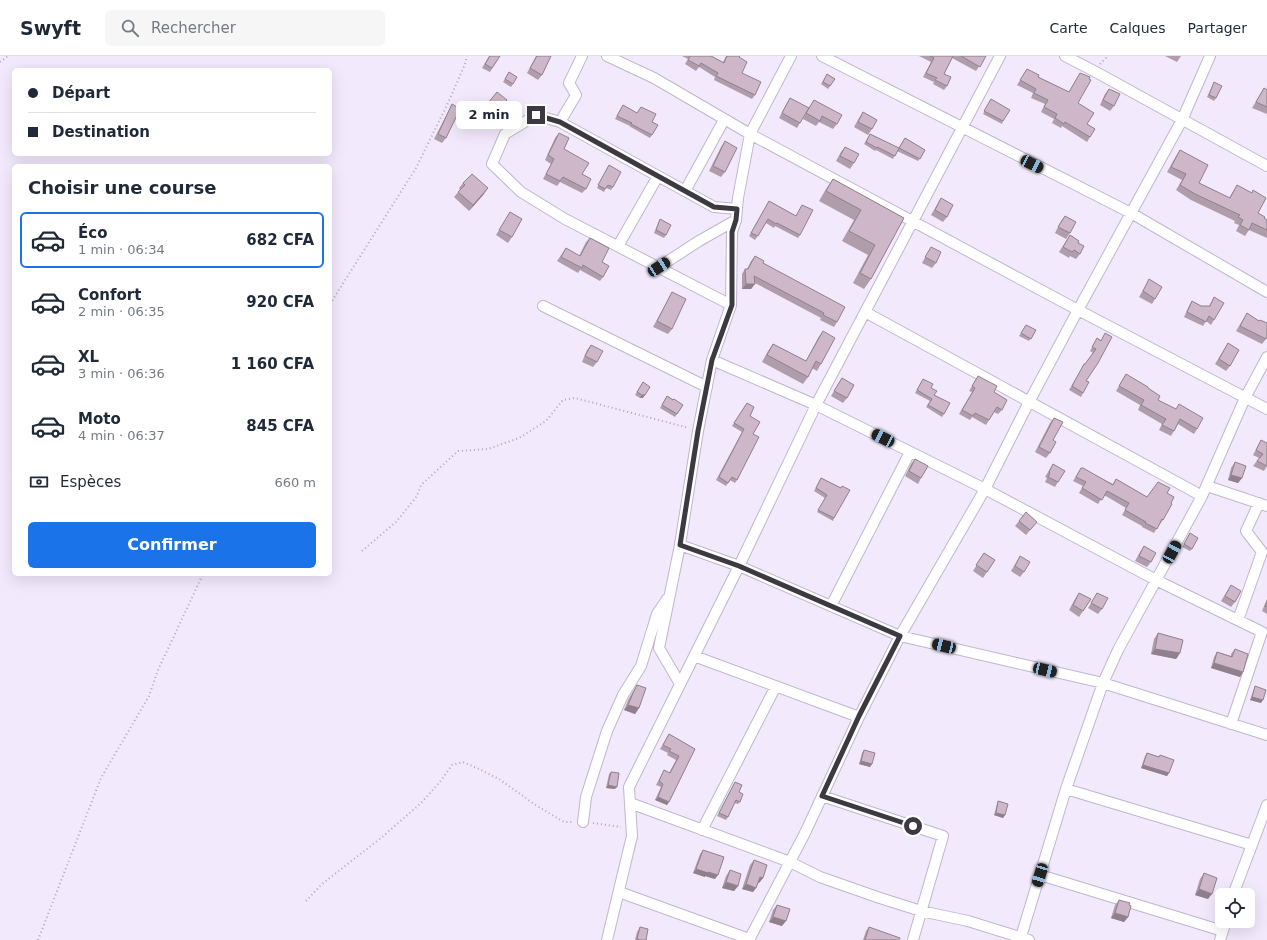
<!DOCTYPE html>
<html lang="fr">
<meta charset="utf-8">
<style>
:root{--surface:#fff;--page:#f6f6f7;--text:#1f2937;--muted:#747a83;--line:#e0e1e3;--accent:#1a73e8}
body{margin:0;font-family:"DejaVu Sans",sans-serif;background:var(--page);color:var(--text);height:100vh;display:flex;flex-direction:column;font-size:15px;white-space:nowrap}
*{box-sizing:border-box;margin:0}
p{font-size:13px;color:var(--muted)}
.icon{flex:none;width:22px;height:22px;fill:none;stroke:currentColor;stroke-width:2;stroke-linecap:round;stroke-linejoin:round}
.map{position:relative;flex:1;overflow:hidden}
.side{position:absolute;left:12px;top:108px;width:320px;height:412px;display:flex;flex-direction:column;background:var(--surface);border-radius:6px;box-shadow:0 4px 16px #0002}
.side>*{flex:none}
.banner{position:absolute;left:12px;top:12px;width:320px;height:88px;border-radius:6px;box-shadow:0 4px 16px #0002;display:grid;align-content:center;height:88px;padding:0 16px;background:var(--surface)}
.tools{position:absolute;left:1215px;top:832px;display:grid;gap:8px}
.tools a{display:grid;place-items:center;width:40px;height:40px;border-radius:6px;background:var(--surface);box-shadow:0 4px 16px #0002;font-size:20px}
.end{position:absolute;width:18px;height:18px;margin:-9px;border:5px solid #3d3942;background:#fff;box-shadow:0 0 0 2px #fff}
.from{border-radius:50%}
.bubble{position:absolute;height:28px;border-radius:6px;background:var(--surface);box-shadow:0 4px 16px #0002;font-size:13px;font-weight:600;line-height:28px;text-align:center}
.car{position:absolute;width:12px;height:24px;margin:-12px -6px;border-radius:5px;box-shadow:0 0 3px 1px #0007;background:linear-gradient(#222 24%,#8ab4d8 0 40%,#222 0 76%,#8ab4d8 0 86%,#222 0)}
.banner b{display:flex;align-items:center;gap:14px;height:38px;font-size:15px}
.banner b+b{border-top:1px solid var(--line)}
.banner i{width:10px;height:10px;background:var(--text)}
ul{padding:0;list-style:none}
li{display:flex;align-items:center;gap:12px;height:56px;margin:0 8px 6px;padding:0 8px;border:2px solid transparent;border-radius:6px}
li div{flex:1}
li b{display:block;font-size:15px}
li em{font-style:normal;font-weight:600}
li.selected{border-color:var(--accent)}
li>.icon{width:36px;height:36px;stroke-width:1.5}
h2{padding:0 16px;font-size:18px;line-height:48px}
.pay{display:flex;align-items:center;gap:10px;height:44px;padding:0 16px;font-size:15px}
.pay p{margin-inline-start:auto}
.cta{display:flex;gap:8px;margin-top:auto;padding:8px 16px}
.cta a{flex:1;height:46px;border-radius:6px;background:var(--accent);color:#fff;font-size:16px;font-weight:600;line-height:46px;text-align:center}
header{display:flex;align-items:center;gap:24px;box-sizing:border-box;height:56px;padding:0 20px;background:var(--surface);border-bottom:1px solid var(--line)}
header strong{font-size:19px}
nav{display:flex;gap:22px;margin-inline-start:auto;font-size:14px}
.search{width:280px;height:36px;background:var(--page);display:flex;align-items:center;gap:10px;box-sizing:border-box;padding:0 14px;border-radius:6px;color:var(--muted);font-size:15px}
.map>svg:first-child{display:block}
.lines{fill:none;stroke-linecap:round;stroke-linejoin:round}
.street-casing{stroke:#c1b6cd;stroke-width:12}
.path{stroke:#afa8b8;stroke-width:2;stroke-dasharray:1 3;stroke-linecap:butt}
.street{stroke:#fff;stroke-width:10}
.wall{fill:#b09dac}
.shaded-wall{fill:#90808c}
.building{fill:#cdb7c8;stroke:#90808c}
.route{stroke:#3d3942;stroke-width:5}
</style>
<header>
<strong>Swyft</strong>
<div class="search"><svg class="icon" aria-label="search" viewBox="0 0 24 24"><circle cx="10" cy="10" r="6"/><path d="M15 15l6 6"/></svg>Rechercher</div>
<nav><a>Carte</a><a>Calques</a><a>Partager</a></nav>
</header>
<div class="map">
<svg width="1267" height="884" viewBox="0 0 1267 884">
<rect width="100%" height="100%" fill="#f2e9fc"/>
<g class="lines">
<g class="street-casing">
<path id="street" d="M607,0L654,22L750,78L1078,254L1267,353
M822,0L1131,157L1267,236
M1065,0L1094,15L1267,110
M560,66L576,39L569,27L582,0
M685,135L724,64
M618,190L658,120
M659,211L699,185L736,164
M731,249L565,163L521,136L492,108L505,78L536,59L560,66L714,151L737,153
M543,250L707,331
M865,256L1202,440
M712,304L816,349L985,433L1156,524L1262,576L1231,668
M1207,430L1267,450
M680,489L739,510L900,580L1103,627L1267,679
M831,550L910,396
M1238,564L1262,496L1246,475L1259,447
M694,600L859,661
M680,628L659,592L680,489L698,375L712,304L731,249L732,176L736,164L738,142L750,78L791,0
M1066,733L1252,789
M822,740L943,780L913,884
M630,747L790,806L820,821L880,842L921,855L968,865L1029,884
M583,766L586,741L607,675L623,639L641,610L657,558L667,543
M702,774L776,630
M1040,819L1223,875
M619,836L749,883
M1233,839L1267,749
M607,884L632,780L629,731L739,510L816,349L1000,0
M749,884L805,777L859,661L900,580L985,433L1029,346L1078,254L1182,64L1210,0
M1020,884L1066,733L1103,627L1118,594L1202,440L1245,342L1267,301
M1220,884L1226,865"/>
</g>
<path class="path" d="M0,6L8,0
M1100,8L1108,0
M330,248L416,112L448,47L465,8L467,0
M362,495L396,466L417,440L421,429L458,395L488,393L519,382L546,365L563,344L575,342L689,372
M593,767L621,771
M306,845L322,828L381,782L421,747L440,726L452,709L463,706L479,713L499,723L537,750L564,766H573
M38,884L101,722L149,640L158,614L203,518"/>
<use href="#street" class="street"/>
</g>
<path class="wall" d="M489,0H500L490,16L482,12Z
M536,0H551L542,19L538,24L527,17Z
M682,0H711L723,6L726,0H740L739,1L742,17L755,39L752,43L714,24L715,21L699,11L696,15L685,8L688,3Z
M919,0H986L976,15L952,2L944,18L947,30L944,34L933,28L934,26L923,21L931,6Z
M1165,0H1181L1177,6Z
M1027,13L1038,21L1069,36L1080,17L1078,47L1087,68L1095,73L1087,86L1062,70L1061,72L1052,67L1054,63L1041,56L1045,48L1031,42L1033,37L1017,29Z
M509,16L513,28L511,31L503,26Z
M827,18L835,23L828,33L821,28Z
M1214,26L1216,42L1214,45L1207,41Z
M1264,32L1267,34V58L1252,52Z
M1109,33L1114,50L1110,55L1100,49L1105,38Z
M790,42L800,67L797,72L779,62L787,47Z
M991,43L1003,65L1002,68L983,58Z
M507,44L495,61L484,52L488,47Z
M814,44L837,68L833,73L819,66L816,70L803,63Z
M452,48L446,82L442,87L434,83L449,54Z
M623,49L658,69L650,82L629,70H630L615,63Z
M863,56L872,73L868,79L854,71L859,62Z
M559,77L564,93L582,118L586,133L582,137L560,126L557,130L543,123L551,108L545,104L555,82Z
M870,78L898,93L905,82L925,94L918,105L897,95L893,103L876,94L875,95L864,88Z
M725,85V116L721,121L709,115L721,91Z
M845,91L854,107L850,113L836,105L841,96Z
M1180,94L1199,127L1229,142L1237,129L1258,157L1264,162L1267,164V182L1249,174L1245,180L1236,175L1239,169L1234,167L1235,165L1191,144L1176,134L1182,124L1167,116L1176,100Z
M609,109L613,131L611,134L606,132L604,136L597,132Z
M833,123L904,162L871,223L864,233L853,227L868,199L842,185L854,164L819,145L826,133Z
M463,127L484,138L469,155L454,141L460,134L459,132Z
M941,142L947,161L943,166L931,159Z
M769,145L796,160L802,149L800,179L798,182L775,170L774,172L766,167L755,184L749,180Z
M510,156L512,181L508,187L496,179Z
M1065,160L1070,177L1066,183L1055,177L1061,165Z
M660,163L666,179L664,182L654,177Z
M1070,179L1078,187L1080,198L1076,203L1070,200L1069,202L1059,196Z
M590,182L602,206L603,221L600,225L580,214L578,217L557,205L566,192L579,200L586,186Z
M931,191L936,207L932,212L922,207Z
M755,200L837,266L834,271L820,264L821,262L755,227L751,233H742V218L745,213H747L751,205Z
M1149,223L1155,243L1152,248L1139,241L1146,229Z
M672,236V273L668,278L653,271L669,242Z
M1214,241V264L1211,269L1206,265L1203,270L1184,261L1189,250L1192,245L1201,250H1209Z
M1247,257L1266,283L1262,288L1236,275Z
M1026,269L1036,274L1029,285L1019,280Z
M823,275L821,308L817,315L812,312L808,321L803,328L762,306L768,295L773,288L806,305L818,282Z
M1097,282L1101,284L1086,325L1083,337L1081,341L1069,334L1082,312L1084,308H1085L1093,297L1090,295Z
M1228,287L1230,310L1226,315L1215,308Z
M591,289L597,306L593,311L582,306L587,294Z
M1126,318L1148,332L1158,344L1176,353L1179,348L1197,373L1194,378L1178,368L1171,380L1159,374L1162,368L1138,354L1140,349L1116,335Z
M978,320L994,336L1002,354L998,358L994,356L986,369L972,361L970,364L959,358L972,336L969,335Z
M842,322L847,342L843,347L831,340Z
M923,323L931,332L934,339L944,358L942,361L926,351L930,345L915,337Z
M643,326V342H640L635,339Z
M667,340L683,349L675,361L660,352Z
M747,347L753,378L737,424L735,427L730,424L726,430L716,424L742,376L732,370Z
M1054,362L1053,384L1050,397L1046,402L1035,396L1050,367Z
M1261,384L1267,410L1264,415L1253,410L1259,402L1253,399Z
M915,403L921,422L918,428L905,420L911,408Z
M1235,406L1242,422L1238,427L1228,424L1231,412Z
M1053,408L1058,426L1055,431L1045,426L1047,422L1045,421Z
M1081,412L1113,428L1116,423L1147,441L1167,437L1163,464L1160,468H1159L1154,477L1142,471V470L1122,459L1126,452L1104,439L1098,448L1079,437L1083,430L1073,425Z
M821,422L841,432L834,462L833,465L817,456L825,442L814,435Z
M1019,465L1037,466L1026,479L1015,470Z
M1190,477L1192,493L1190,495L1182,491Z
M1144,490L1151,506L1147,511L1135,505L1140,496Z
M984,497L995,504L983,522L973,515Z
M1020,500L1024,516L1020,521L1011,515Z
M1231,529L1235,546L1231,551L1221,545Z
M1079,537L1091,543L1079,561L1069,554L1075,543Z
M1097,537L1102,553L1098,558L1088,552Z
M1267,543V558L1262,555Z
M1158,577L1180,597L1176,603L1151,598L1154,583Z
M1235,593L1243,616L1240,621L1211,612L1214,601L1217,596L1231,600V598Z
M637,629L639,652L635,658L624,654L629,642Z
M1255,630L1261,647L1250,644L1254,633Z
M669,678L695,693L667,749L655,744L661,731L656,729L662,718L664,714L669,717L676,704L667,699L668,697L660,693Z
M864,694L872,708L870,711L859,708L862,697Z
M1147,697L1159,701L1160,699L1169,717L1167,720L1141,712L1145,700Z
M611,716L615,733L606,732L609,718Z
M735,726L739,736L740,746L738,748L734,747L728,761L726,764L717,760Z
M998,745L1005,759L1003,762L994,759L997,748Z
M703,794L715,823L705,820V821L693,817L700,798Z
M754,804L763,822L759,827H758L756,832L753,836L742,833L750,809Z
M730,814L738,830L734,835L722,832L726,820Z
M1204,817L1208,843L1195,839L1200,823Z
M1119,844L1129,849L1128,861L1124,866L1111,862L1115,849Z
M777,849L782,870L769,866L773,854Z
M640,871L646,884H635L637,876Z
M869,871L899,884H863L866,875Z"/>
<path class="shaded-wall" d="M488,132L484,138L469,155L473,149Z
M746,228H755L751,233H742Z
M642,339H645L643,342H640Z
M1231,419L1242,422L1238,427L1228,424Z
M1155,593L1180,597L1176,603L1151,598Z
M1214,607L1243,616L1240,621L1211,612Z
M1252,641L1263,644L1261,647L1250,644Z
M628,649L639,652L635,658L624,654Z
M861,705L872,708L870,711L859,708Z
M1143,709L1169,717L1167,720L1141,712Z
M608,729L617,731L615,733L606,732Z
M658,741L669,746L667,749L655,744Z
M996,757L1005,759L1003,762L994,759Z
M696,813L708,816L718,819L715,823L705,820V821L693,817Z
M760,821L763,822L759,827L757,826Z
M726,826L738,830L734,835L722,832Z
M746,828L756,832L753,836L742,833Z
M1199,833L1212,838L1208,843L1195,839Z
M1115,857L1128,861L1124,866L1111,862Z
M773,861L786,865L782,870L769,866Z"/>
<path class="building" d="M490,0H500L492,12L485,8Z
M537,0H551L542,19L530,12Z
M690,0H711L724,7L727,0H740L739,1L747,6L742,17L761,26L755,39L716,20L718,17L701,7L699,10L688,4Z
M930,0H953L944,18L951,21L947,30L935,24L937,22L926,17L934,2Z
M961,0H986L980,11Z
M1027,13L1039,19L1038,21L1069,36L1080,17L1090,21L1089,23L1091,24L1078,47L1094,57L1087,68L1095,73L1090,81L1065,66L1064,68L1055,62L1057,58L1044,51L1048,44L1034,37L1036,33L1020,24Z
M509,16L517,21L513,28L505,23Z
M827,18L835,23L830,30L823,26Z
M1214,26L1222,30L1216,42L1209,39Z
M1264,32L1267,34V51L1256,46Z
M1109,33L1120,38L1114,50L1103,44Z
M497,36L507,44L499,56L488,47Z
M790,42L809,52L800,67L782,57Z
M991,43L1010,54L1003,65L984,55Z
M814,44L842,59L837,68L822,60L820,65L806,57Z
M452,48L460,53L446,82L438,78Z
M623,49L637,57L641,51L656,58L652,66L658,69L652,79L631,68L632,67L617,60Z
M863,56L877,64L872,73L858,66Z
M559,77L569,82L564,93L589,107L582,118L591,123L586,133L563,121L560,125L546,118L554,103L548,99Z
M870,78L899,92L895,100L877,91V92L866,86Z
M905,82L925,94L920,103L899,92Z
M725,85L737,92L725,116L713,110Z
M845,91L859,98L854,107L840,100Z
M1180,94L1208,109L1199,127L1230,142L1237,129L1252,137L1253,134L1266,142L1258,157L1265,161L1264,162L1267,164V174L1252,167L1249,174L1240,169L1243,164L1238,161L1240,159L1195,138L1180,129L1186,118L1171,111Z
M609,109L621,116L613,131L608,129L605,133L598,129Z
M472,118L488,132L473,149L458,136L465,129L463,127Z
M833,123L904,162L871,223L860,217L875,189L849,175L861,154L826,135Z
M941,142L953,149L947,161L935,154Z
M769,145L796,160L802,149L813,154L800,179L777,167L776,168L768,163L758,180L751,177Z
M510,156L522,163L512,181L499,174Z
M1065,160L1076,166L1070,177L1058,171Z
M660,163L671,169L666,179L656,174Z
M1070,179L1079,185L1078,187L1084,190L1080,198L1074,194L1072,196L1063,191Z
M590,182L609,192L602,206L609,210L603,221L583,209L582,212L561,201L566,192L580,200Z
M931,191L941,196L936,207L925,201Z
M755,200L764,205L763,207L845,251L837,266L823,259L824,257L754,220L755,228H746L745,213H748Z
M1149,223L1162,231L1155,243L1143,235Z
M672,236L686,243L672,273L657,265Z
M1214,241L1224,247L1214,264L1209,260L1206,266L1187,256L1192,245L1201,250H1210Z
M1247,257L1259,265L1260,264L1267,267V280L1266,283L1240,270Z
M1026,269L1036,274L1031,283L1021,277Z
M823,275L835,282L821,308L816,305L808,321L767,299L773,288L806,305Z
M1105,277L1112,281L1098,307L1086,325L1089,326L1083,337L1072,330L1084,308H1085L1096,293L1092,291L1097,282L1101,285Z
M1228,287L1239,294L1230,310L1219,303Z
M591,289L603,295L597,306L585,300Z
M1126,318L1148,331V332L1160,340L1158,344L1176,353L1179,348L1203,362L1197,373L1180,363L1174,375L1162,369L1166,363L1141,349L1144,344L1119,330Z
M978,320L997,330L994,336L1007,344L1002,354L997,351L989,364L975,357L973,360L962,354L975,332L972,330Z
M842,322L854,329L847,342L834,335Z
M923,323L933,328L931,332L937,335L934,339L950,347L944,358L928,349L932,343L917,334Z
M643,326L650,331L645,339H642L637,336Z
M667,340L673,344L674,343L683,349L677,358L662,349Z
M747,347L754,351L750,360L760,366L753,378L759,381L737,424L732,421L728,427L719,421L744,373L734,367Z
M1054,362L1063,366L1053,384L1056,386L1050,397L1039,391Z
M1261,384L1267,387V410L1257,405L1263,398L1256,394Z
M915,403L928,410L921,422L909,415Z
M1235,406L1246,410L1242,422L1231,419Z
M1053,408L1065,415L1058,426L1048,421L1050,417L1049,416Z
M1081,412H1083L1113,429L1116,423L1147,441L1158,426L1170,432L1167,437L1174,441L1171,447L1172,448L1163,464L1162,463L1157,473L1145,467L1146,466L1125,454L1129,447L1107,435L1102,444L1082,432L1086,426L1076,421Z
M821,422L841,432L842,430L850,434L834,462L818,454L827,439L816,432Z
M1026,456L1037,466L1030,474L1019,465Z
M1190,477L1198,482L1192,493L1184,488Z
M1144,490L1156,497L1151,506L1139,500Z
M984,497L995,504L987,516L976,509Z
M1020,500L1030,506L1024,516L1015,510Z
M1231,529L1241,535L1235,546L1225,540Z
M1079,537L1091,543L1083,555L1073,549Z
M1097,537L1108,542L1102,553L1091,547Z
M1267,546V551L1265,550Z
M1158,577L1183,584L1180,597L1155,593Z
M1235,593L1248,598L1243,616L1214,607L1217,596L1232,601Z
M637,629L646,632L639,652L628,649L633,637Z
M1255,630L1266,634L1263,644L1252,641Z
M669,678L695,693L669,746L658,741L663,728L659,725L664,714L670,717L679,700L669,695L671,693L663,689Z
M864,694L875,697L872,708L861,705Z
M1147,697L1159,701L1160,699L1174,704L1169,717L1143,709Z
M611,716L619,717L617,731L608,729Z
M735,726L742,729L739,736L743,738L740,746L736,744L728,761L719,757Z
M998,745L1008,748L1005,759L996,757Z
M703,794L724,801L718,819L708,816V817L696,813Z
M754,804L767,809L763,822L760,821L756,832L746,828Z
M730,814L741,818L738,830L726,826Z
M1204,817L1217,822L1212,838L1199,833Z
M1119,844L1130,847L1129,849L1131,850L1128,861L1115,857Z
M777,849L790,853L786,865L773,861Z
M640,871L648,873L646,884H640L637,883Z
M869,871L900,882L899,884H865Z"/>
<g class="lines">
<path class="route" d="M536,59L560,66L714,151L737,153L736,164L732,176V249L712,304L698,375L680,489L739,510L900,580L859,660L822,740L913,770"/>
</g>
</svg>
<div class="tools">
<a><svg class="icon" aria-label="locate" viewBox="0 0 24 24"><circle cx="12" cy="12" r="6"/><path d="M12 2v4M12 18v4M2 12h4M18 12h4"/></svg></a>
</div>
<i class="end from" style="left:913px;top:770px"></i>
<i class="end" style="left:536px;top:59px"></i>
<div class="bubble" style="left:456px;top:45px;width:66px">2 min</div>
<i class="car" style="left:1032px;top:108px;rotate:117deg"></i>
<i class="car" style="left:659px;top:211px;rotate:57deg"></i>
<i class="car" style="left:883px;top:382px;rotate:297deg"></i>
<i class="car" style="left:1172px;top:496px;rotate:29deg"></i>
<i class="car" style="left:944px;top:590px;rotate:283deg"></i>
<i class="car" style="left:1045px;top:614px;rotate:103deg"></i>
<i class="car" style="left:1040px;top:819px;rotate:197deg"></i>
<div class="banner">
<b><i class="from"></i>Départ</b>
<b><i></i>Destination</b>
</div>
<section class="side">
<h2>Choisir une course</h2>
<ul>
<li class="selected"><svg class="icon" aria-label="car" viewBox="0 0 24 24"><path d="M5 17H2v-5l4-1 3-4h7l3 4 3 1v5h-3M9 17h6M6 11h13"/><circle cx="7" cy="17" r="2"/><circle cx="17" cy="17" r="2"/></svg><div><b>Éco</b><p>1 min · 06:34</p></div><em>682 CFA</em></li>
<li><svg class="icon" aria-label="car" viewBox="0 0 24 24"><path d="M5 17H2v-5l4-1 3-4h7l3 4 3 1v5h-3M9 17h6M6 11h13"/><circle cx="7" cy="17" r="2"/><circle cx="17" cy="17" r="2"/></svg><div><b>Confort</b><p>2 min · 06:35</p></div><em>920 CFA</em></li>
<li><svg class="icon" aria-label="car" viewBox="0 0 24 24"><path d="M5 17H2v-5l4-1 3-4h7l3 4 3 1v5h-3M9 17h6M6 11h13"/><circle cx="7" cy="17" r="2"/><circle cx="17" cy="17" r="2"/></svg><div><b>XL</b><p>3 min · 06:36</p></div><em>1 160 CFA</em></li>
<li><svg class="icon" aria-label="car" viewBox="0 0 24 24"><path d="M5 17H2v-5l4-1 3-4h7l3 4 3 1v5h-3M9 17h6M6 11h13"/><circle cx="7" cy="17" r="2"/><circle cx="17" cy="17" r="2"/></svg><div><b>Moto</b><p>4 min · 06:37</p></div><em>845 CFA</em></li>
</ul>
<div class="pay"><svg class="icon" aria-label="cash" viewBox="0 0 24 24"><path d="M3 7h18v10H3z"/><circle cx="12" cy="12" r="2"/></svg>Espèces<p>660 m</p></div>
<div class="cta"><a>Confirmer</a></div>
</section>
</div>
